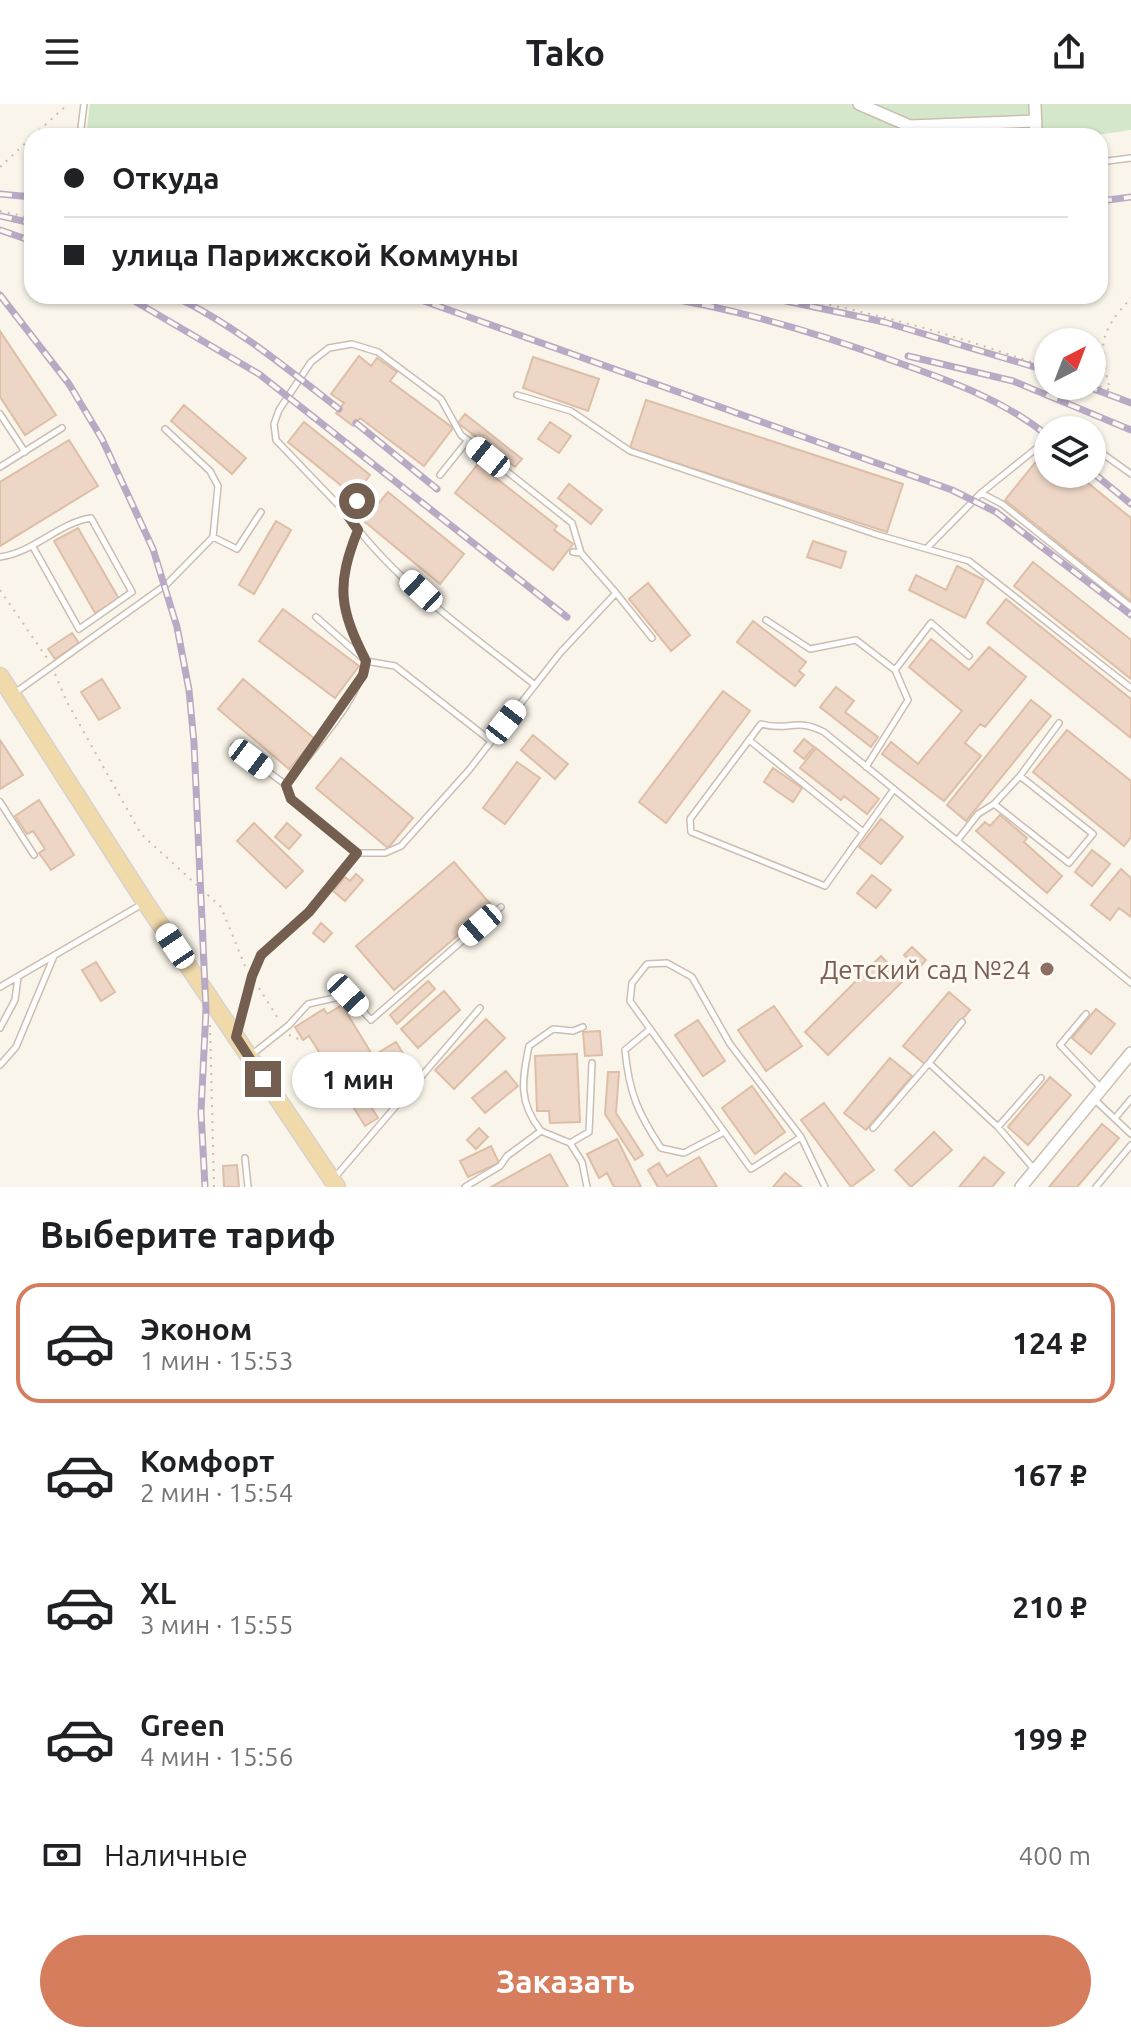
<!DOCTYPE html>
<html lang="ru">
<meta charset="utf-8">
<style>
:root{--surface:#fff;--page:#f6f6f6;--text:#202124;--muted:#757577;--line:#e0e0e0;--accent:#d67d5d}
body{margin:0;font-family:Ubuntu,sans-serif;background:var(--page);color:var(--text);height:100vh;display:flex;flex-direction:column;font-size:30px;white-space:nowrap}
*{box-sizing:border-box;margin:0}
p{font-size:26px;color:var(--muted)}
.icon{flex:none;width:44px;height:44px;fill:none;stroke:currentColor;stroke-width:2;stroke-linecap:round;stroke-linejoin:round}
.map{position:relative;height:1083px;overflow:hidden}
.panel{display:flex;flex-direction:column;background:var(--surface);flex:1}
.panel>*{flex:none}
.guide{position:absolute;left:24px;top:24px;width:1084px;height:176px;border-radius:24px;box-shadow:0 2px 6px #0004;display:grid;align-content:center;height:176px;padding:0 40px;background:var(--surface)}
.needle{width:52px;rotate:42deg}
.tools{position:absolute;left:1034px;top:224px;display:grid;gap:16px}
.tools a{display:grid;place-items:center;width:72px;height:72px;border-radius:50%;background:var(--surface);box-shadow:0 2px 6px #0004;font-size:40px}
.end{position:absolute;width:36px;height:36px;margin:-18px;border:10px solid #735e50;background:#fff;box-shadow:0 0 0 4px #fff}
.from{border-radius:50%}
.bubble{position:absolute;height:56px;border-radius:28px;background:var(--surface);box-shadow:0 2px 6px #0004;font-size:26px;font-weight:700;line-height:56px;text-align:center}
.car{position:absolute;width:24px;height:48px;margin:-24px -12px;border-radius:10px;box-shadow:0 0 6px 2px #0007;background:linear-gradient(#fff 24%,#345 0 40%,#fff 0 76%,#345 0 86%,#fff 0)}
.guide b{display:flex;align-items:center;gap:28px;height:76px;font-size:30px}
.guide b+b{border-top:2px solid var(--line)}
.guide i{width:20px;height:20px;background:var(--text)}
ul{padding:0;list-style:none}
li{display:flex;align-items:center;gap:24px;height:120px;margin:0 16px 12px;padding:0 24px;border:4px solid transparent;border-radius:24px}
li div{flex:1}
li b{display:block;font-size:30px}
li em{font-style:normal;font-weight:700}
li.selected{border-color:var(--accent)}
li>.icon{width:72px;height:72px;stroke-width:1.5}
h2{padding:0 40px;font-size:36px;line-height:96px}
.pay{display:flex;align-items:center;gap:20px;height:88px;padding:0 40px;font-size:30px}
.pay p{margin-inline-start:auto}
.button{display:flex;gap:16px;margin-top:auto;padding:16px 40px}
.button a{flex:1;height:92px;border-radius:48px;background:var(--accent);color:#fff;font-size:32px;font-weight:700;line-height:92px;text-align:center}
header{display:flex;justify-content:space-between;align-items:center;height:104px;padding:0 40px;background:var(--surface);font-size:36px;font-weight:700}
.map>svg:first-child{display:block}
.green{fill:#d5e7ca}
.building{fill:#edd6c5;stroke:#debea7;stroke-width:2}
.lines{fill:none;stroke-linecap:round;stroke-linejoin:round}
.service-casing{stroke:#ccbdb1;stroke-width:8}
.minor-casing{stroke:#ccbdb1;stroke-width:14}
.primary-casing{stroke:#d8d2ce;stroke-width:19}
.path{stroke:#d2baa8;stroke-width:2;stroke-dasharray:2 6;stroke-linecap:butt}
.service{stroke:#fff;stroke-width:5}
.minor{stroke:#fff;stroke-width:11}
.primary{stroke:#f1daaa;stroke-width:16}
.rail-casing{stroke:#b8a9c4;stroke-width:7}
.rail{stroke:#fdf9f0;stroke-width:4;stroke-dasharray:12;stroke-linecap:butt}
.route{stroke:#735e50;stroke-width:10}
.education-dot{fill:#8d6e63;stroke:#fdf9f0;stroke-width:3}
.labels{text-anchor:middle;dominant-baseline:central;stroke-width:6;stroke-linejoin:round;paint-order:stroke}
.education-label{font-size:26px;fill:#785e54;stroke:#fdf9f0;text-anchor:end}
</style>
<header><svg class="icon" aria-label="menu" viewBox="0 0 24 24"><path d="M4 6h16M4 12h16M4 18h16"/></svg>Tako<svg class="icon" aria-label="share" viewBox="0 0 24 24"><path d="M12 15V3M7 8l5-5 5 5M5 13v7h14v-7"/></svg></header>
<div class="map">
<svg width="1131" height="1083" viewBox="0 0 1131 1083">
<rect width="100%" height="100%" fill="#faf5ea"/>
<path class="green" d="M90,0H1131V26L1090,32H86Z"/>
<path class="building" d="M0,227L56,311L25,331L0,293Z
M359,252L371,262L377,254L397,268L390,277L453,324L424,362L360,314L353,322L336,309L344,299L331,290Z
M533,253L599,275L588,307L523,284Z
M646,296L903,380L887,428L630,344Z
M184,301L246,354L232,370L171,317Z
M465,310L522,355L515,363L458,319Z
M304,318L370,371L354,392L288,338Z
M550,318L571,332L559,349L538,335Z
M69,336L98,382L0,442V378Z
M1046,345L1048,370H1077L1131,414V497L1005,396Z
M478,360L557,422L554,426L573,440L553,466L455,389Z
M569,380L602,406L591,420L558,394Z
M388,388L464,450L440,480L364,417Z
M276,417L291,426L254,490L239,481Z
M78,424L119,495L95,509L54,437Z
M813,437L846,448L841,464L807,453Z
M1033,458L1131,536V575L1014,482Z
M957,462L984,476L965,514L909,486L916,471L946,486Z
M648,479L690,531L671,547L629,495Z
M1006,495L1131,595V634L987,519Z
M283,505L359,562L335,594L259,537Z
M753,517L806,558L799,567L804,571L795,582L737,538Z
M72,529L79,539L55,555L48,545Z
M931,535L969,566L989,543L1026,573L985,623L980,620L965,639L981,652L944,697L882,650L891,638L918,660L962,607L909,563Z
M102,575L120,604L99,616L81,588Z
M243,575L315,635L289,665L218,605Z
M836,583L854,597L845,608L878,633L871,643L820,603Z
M723,587L750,607L666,719L639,698Z
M1031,596L1051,612L966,717L947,701Z
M1067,626L1131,677V733L1124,742L1033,668Z
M533,631L568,660L555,675L521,646Z
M804,635L814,643L804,655L794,647Z
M0,636L23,671L0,685Z
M816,644L879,695L867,710L844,692L841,696L800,664Z
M341,654L413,714L388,744L316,684Z
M517,658L540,674L505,720L483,704Z
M773,664L802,684L793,698L764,678Z
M39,696L74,751L51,766L39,749L45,745L33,727L27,730L15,712Z
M1000,711L1027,734L1024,738L1062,772L1047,789L976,727L985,718L990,722Z
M881,715L903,733L881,760L859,743Z
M254,719L303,767L286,784L237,737Z
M287,719L301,731L289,745L275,733Z
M1092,746L1110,760L1092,782L1075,768Z
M454,758L492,802L394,886L356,842Z
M1121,765L1131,774V813L1119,804L1110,816L1091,801Z
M356,770L363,776L345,797L333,787L345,773L350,777Z
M872,771L891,786L876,804L857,789Z
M321,819L332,829L324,838L313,829Z
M912,843L926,856L918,865L904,851Z
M881,852L904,876L828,951L805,928Z
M96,858L115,888L101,897L82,866Z
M428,877L435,885L397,920L390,911Z
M444,887L460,906L418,944L401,925Z
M949,888L970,906L925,960L903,942Z
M342,901L373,952L396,938L408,958L384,972L393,986L370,1001L378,1014L365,1022L309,932L303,936L295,923L324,905L327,910Z
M774,902L802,942L766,967L738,926Z
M1096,905L1115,920L1091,950L1072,934Z
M486,915L505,934L454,985L435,966Z
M698,916L725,957L703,972L675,931Z
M600,927L602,951L585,952L583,928Z
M577,950L580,1018L550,1019L549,1007H537L535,952Z
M890,954L912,972L866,1026L844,1009Z
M506,967L518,982L485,1009L472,994Z
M608,968H619L616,1009L643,1051L635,1056L605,1010Z
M1050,973L1071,991L1028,1041L1008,1023Z
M752,982L785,1028L755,1050L722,1004Z
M824,999L874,1066L851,1083L801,1016Z
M1102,1020L1119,1034L1077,1083H1049Z
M479,1024L488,1033L476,1045L467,1036Z
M934,1028L952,1046L911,1083L895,1066Z
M617,1035L641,1083H614L607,1069L599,1074L587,1050Z
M491,1042L499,1059L468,1073L460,1057Z
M550,1050L568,1083H491Z
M699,1053L717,1083H658L648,1066L659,1059L667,1072Z
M984,1053L1004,1069L992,1083H959Z
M237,1061L239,1083H224L223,1062Z
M785,1069L802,1083H773Z"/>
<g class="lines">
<g class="service-casing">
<path id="service" d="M80,32L84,0
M1100,58L1131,54
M517,291L571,307L630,347L878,431L969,457L1131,584
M0,310L25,348
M1092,342L1131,370
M0,363L62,324
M440,371L468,336
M368,385L346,409C394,478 470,529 535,581
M981,389L1002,400L1131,503
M346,409L276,336L274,320L279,306L311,258L329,244L352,240L378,248L441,295L461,331L572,419L581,449
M213,433L237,445L261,408
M927,444L981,389L1048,335
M0,453C35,448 58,419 91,414L132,488L79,525L33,443
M616,489L652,534
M316,513L366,557C339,505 336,482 358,427
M766,516L810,545L856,536L895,566
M16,588L167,480L213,433L218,382L210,367L165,325
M749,636L862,727
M234,642L286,681C312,644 356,602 366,557L395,562L491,637
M866,663L908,596L895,566L931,519L969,552
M1020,672L994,700L1069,759L1093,730L1020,672L1059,619
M286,681L291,695L357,749
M894,685L825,782L691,728L690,715L761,620C790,628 794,613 824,628L1131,879
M0,698L34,751
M957,737L978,710L994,700
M667,859L692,873L730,940L801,1033L751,1065L630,897L632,879L647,860Z
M0,883L144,799
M1086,910L1060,941L1101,984
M0,924L15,896L18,873
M649,926L625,946C629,989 638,1009 661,1044L684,1049L724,1028
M237,929L252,872L261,851L309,808L357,749H385L401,742L469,666L560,549L616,489L581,449L573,448
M250,952L289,921L308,900L348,891L371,916L501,803
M929,959L962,918
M0,961L16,943L54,852
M1094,995L1131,1030
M1116,1013L1131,995
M998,1023L1041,974
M873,1024L929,959L998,1023L1034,1065
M541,1027L570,1039L589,1028L592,959
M801,1033L825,1083
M570,1039L582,1058L587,1083
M245,1054L248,1083
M336,1072L480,904
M465,1083L500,1062L507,1052L541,1027C518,998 522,977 529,942L553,925L573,927L583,923
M1096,1083L1131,1041"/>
</g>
<g class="minor-casing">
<path id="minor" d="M859,0L910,22L1036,17
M1035,0L1036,32
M1021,1083L1131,949"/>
</g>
<g class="primary-casing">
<path id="primary" d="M0,572L145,798L337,1083"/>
</g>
<path class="path" d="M33,32L68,0
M0,63L31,34
M0,107L32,114
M782,192C873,207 961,233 1048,264
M1092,280L1110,286C1099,240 1098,230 1131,194
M0,486L47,554
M55,570L67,598L141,730L221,803L245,862
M259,884L279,916
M210,921L214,1083
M289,931L301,936"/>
<use href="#service" class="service"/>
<use href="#minor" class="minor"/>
<use href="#primary" class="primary"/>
<g class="rail-casing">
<path id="rail" d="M0,90L32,93
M1100,97L1131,93
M0,112L32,119
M0,126L32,137
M0,191L69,280L102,335L153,445L177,523L189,586L194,639L206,906L201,1008L205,1083
M126,192L259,270L567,513
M174,192C236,222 285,263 339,305
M410,192L952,386L996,408L1131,511
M655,192C740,205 821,230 902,260C953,278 1005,297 1048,332
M763,192L884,218L1048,267
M908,252L1013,277L1131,326
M1086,282L1131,299
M356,319L437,385
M1092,368L1131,400"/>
</g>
<use href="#rail" class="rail"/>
</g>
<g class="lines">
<path class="route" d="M263,975L236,933L252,872L261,851L309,808L357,749L291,695L286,681L363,571L366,557C339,504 336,481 358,426L346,409L357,397"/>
</g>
<circle class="education-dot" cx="1047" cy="865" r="8"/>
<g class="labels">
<g class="education-label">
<text x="1031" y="865">Детский сад №24</text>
</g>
</g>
</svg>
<div class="tools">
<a><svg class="needle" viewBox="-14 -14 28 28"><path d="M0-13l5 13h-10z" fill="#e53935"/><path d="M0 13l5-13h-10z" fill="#757577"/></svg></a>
<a><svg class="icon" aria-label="layers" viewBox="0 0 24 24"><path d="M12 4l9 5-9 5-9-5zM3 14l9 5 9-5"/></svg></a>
</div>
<i class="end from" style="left:357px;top:397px"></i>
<i class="end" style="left:263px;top:975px"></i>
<div class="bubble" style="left:292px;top:948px;width:132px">1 мин</div>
<i class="car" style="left:488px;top:353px;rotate:309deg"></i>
<i class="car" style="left:421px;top:487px;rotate:313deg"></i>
<i class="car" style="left:506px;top:618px;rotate:38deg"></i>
<i class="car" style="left:251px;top:655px;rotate:127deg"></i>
<i class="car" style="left:480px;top:821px;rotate:229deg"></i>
<i class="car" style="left:175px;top:842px;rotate:326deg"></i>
<i class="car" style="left:348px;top:891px;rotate:137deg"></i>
<div class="guide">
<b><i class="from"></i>Откуда</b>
<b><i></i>улица Парижской Коммуны</b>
</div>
</div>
<section class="panel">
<h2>Выберите тариф</h2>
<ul>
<li class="selected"><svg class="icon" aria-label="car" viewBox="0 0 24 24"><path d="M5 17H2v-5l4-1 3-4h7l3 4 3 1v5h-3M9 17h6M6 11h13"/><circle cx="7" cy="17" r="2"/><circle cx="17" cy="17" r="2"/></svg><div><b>Эконом</b><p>1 мин · 15:53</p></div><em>124 ₽</em></li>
<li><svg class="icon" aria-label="car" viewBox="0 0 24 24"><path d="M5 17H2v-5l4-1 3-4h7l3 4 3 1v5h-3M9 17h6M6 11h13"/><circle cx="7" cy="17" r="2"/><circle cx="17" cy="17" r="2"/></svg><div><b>Комфорт</b><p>2 мин · 15:54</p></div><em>167 ₽</em></li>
<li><svg class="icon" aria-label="car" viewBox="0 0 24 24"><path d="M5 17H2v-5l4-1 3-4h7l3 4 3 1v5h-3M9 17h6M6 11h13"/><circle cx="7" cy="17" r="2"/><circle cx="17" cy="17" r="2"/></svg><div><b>XL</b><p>3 мин · 15:55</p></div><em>210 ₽</em></li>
<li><svg class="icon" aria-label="car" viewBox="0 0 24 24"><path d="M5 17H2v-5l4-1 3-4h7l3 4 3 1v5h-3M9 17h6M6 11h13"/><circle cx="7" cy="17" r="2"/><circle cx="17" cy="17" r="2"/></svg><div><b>Green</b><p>4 мин · 15:56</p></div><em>199 ₽</em></li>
</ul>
<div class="pay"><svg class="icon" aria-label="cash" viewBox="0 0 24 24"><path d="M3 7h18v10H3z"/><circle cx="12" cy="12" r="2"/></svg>Наличные<p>400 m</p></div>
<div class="button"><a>Заказать</a></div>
</section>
